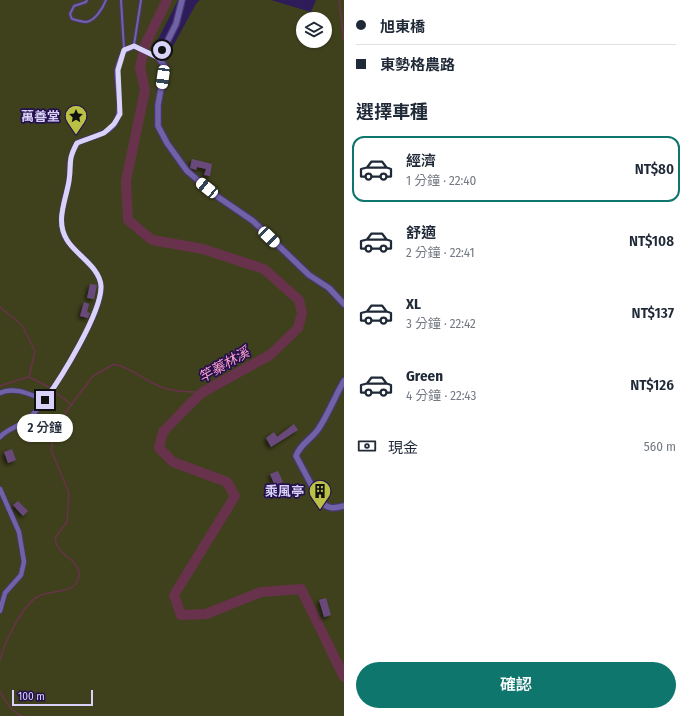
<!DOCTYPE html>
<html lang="zh-TW">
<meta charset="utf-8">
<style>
:root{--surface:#fff;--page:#f2f2f3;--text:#1f2937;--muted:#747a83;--line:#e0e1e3;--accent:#0f766e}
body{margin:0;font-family:"Fira Sans Condensed","Noto Sans TC",sans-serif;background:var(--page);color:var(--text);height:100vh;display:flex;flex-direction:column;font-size:15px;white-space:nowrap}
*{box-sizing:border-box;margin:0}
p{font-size:13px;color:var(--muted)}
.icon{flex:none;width:22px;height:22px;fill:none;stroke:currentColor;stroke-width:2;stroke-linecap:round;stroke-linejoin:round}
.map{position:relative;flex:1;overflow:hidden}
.sheet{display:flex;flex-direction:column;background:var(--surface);width:344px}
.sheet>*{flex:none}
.banner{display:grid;align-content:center;height:88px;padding:0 12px;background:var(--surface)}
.tools{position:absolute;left:296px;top:12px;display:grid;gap:8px}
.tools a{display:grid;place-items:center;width:36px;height:36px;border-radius:50%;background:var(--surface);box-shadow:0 1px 3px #0004;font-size:20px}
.scale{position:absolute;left:12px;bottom:10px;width:81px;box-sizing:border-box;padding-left:4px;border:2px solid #d9d3f9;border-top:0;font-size:11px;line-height:14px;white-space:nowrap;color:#d9d3f9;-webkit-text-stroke:3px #25114e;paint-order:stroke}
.end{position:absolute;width:18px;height:18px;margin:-9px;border:5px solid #d9d3f9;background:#111;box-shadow:0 0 0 2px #111}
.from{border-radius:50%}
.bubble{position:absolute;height:28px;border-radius:14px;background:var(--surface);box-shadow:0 1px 3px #0004;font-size:13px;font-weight:600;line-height:28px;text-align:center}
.car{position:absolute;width:12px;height:24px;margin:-12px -6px;border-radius:5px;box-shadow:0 0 3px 1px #0007;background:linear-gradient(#fff 24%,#345 0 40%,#fff 0 76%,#345 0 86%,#fff 0)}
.banner b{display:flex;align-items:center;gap:14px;height:38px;font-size:15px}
.banner b+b{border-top:1px solid var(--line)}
.banner i{width:10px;height:10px;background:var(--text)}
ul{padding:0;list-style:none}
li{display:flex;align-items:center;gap:12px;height:66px;margin:0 8px 6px;padding:0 4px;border:2px solid transparent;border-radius:12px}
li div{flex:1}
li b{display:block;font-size:15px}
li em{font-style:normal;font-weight:600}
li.on{border-color:var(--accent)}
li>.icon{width:36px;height:36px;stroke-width:1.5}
h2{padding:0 12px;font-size:18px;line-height:48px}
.pay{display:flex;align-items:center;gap:10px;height:44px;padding:0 12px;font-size:15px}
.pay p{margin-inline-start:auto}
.primary-button{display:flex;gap:8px;margin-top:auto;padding:8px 12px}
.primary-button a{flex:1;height:46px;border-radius:24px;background:var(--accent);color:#fff;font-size:16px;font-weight:600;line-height:46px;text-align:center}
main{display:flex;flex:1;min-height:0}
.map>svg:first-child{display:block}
.green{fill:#3f411c;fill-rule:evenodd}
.water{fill:#69324c}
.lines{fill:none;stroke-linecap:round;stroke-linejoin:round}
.stream{stroke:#69324c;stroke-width:1.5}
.river{stroke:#69324c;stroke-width:10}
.building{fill:#694a7c;filter:url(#shadow)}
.service-casing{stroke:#4a376e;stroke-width:4}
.minor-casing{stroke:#4a376e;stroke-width:6}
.tertiary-casing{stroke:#4a376e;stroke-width:8}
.service{stroke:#7062a6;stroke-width:2}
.minor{stroke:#7062a6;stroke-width:4.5}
.tertiary{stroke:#7062a6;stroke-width:5.5}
.route{stroke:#d9d3f9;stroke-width:5}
.labels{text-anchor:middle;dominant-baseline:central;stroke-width:3.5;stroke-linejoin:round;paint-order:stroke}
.poi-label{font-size:13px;font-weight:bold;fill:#d9d3f9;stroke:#25114e;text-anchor:end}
.water-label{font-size:14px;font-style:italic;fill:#f9a0c7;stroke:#25114e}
</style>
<main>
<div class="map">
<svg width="344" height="716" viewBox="0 0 344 716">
<defs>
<filter id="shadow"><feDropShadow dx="-2.5" dy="2.5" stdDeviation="2" flood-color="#0009"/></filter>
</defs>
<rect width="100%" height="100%" fill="#2e1c5a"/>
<path class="green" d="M0,0H178L151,53L167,57L196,4L200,0H271L311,12L316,0H344V716H0ZM303,19H325V41H303Z"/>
<path class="water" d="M32,426L35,434L30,444L23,435Z"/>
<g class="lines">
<path class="stream" d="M339,0L344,41
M0,307L22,325L35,351L29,377L49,387
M0,386L28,377
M56,393L71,404
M0,660C4,643 22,606 37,597C49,589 77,595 79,576C81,562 63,557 58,547C56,545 56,541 55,538L67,522L69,493L51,450L53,438L65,413L93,376L114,364C132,368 142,379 159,386C172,392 189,392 203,392
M0,692C6,702 12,713 23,716"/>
<path class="river" d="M167,0L145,45L140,67L145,90L126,181L128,220L152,240L203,249L264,269L299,300L302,313L298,328L270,355L203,392L191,403L163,432L159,448L173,462L227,482L235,496L174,595L181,615L206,614L261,592L301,589L344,677"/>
</g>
<path class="building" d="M192,159L212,164L210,176L204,175L206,169L197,167L196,170L190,168Z
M90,284L97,285L94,299L87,298Z
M84,302L89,304L87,312L90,313L88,318L80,316Z
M294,424L298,430L271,447L266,438L274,432L277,437Z
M12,449L16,460L8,463L4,452Z
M278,471L283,482L275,486L270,474Z
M18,501L28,511L23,516L13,505Z
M326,598L331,615L324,617L319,600Z"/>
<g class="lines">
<g class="service-casing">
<path id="service" d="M87,0L86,2L74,6L70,14L72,19C76,20 82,22 86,22C95,21 103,8 106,0
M121,0L124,49
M134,45L141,0"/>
</g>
<g class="minor-casing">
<path id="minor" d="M0,393C15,386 31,395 45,400
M0,437C7,429 20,426 28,419C49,402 104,311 101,285C98,267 78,255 68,242C54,223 66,200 69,180C71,162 67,162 77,143C86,139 95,137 103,133C129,122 116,92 117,71C118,64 121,57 124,51L134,46L159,58
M0,489L19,532L24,562L21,575L5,593L0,611"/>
</g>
<g class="tertiary-casing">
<path id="tertiary" d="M182,0L176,24L159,58L165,67L158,105V126L167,143L187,171L218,197L253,221L309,275L329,288L344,304
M344,381C335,396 329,413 319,428C312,439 300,444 296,456L320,501C328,509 333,509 344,506"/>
</g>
<use href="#service" class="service"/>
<use href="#minor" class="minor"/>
<use href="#tertiary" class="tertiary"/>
</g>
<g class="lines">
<path class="route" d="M45,400C61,378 102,312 101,286C100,267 76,255 67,240C55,221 66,200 69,181C72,162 67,162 77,143L104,133L114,124L120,114L118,70L124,50L134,46L159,58L162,50"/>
</g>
<defs>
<g id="sight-pin" transform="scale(1.15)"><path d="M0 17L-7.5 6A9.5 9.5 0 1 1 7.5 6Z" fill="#bac046" stroke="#25114e"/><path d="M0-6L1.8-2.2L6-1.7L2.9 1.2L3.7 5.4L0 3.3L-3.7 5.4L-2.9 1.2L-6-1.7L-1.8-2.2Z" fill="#111"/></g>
<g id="building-pin" transform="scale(1.15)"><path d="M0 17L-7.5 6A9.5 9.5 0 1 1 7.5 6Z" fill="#bac046" stroke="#25114e"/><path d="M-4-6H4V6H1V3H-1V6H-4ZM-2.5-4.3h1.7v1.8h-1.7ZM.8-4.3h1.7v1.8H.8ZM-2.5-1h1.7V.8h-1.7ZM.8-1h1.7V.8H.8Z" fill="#111"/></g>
</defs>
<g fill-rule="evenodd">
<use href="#sight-pin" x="76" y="116"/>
<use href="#building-pin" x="320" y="491"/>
</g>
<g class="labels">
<g class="poi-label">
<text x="60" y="116">萬善堂</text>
<text x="304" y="491">乘風亭</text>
</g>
<g class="water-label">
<text transform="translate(224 365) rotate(-30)">竿蓁林溪</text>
</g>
</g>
</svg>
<div class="tools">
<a><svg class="icon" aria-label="layers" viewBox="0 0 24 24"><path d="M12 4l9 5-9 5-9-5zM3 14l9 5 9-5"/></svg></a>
</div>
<div class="scale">100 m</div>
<i class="end from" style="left:162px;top:50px"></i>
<i class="end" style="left:45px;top:400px"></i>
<div class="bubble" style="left:17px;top:414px;width:56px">2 分鐘</div>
<i class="car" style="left:163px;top:77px;rotate:188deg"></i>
<i class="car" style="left:207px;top:188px;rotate:309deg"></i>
<i class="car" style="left:269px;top:237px;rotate:134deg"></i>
</div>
<section class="sheet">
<div class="banner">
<b><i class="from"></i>旭東橋</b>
<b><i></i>東勢格農路</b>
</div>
<h2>選擇車種</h2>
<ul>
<li class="on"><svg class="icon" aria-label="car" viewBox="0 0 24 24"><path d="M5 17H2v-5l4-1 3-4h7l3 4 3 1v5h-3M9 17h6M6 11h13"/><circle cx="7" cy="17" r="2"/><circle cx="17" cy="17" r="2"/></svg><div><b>經濟</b><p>1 分鐘 · 22:40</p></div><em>NT$80</em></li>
<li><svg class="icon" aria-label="car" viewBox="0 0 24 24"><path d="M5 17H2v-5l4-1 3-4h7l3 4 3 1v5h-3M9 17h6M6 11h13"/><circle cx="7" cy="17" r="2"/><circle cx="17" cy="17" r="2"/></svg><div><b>舒適</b><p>2 分鐘 · 22:41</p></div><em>NT$108</em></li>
<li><svg class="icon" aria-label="car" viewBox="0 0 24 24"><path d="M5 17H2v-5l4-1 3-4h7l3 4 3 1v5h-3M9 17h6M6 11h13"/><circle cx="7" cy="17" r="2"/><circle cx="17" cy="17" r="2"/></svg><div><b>XL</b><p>3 分鐘 · 22:42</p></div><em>NT$137</em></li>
<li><svg class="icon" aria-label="car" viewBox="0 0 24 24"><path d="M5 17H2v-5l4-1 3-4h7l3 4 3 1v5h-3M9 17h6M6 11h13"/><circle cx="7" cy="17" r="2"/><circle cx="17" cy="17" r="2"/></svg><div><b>Green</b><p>4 分鐘 · 22:43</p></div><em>NT$126</em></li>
</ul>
<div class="pay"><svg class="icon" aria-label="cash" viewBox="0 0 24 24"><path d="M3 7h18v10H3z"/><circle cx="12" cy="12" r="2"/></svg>現金<p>560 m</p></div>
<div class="primary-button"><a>確認</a></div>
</section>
</main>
